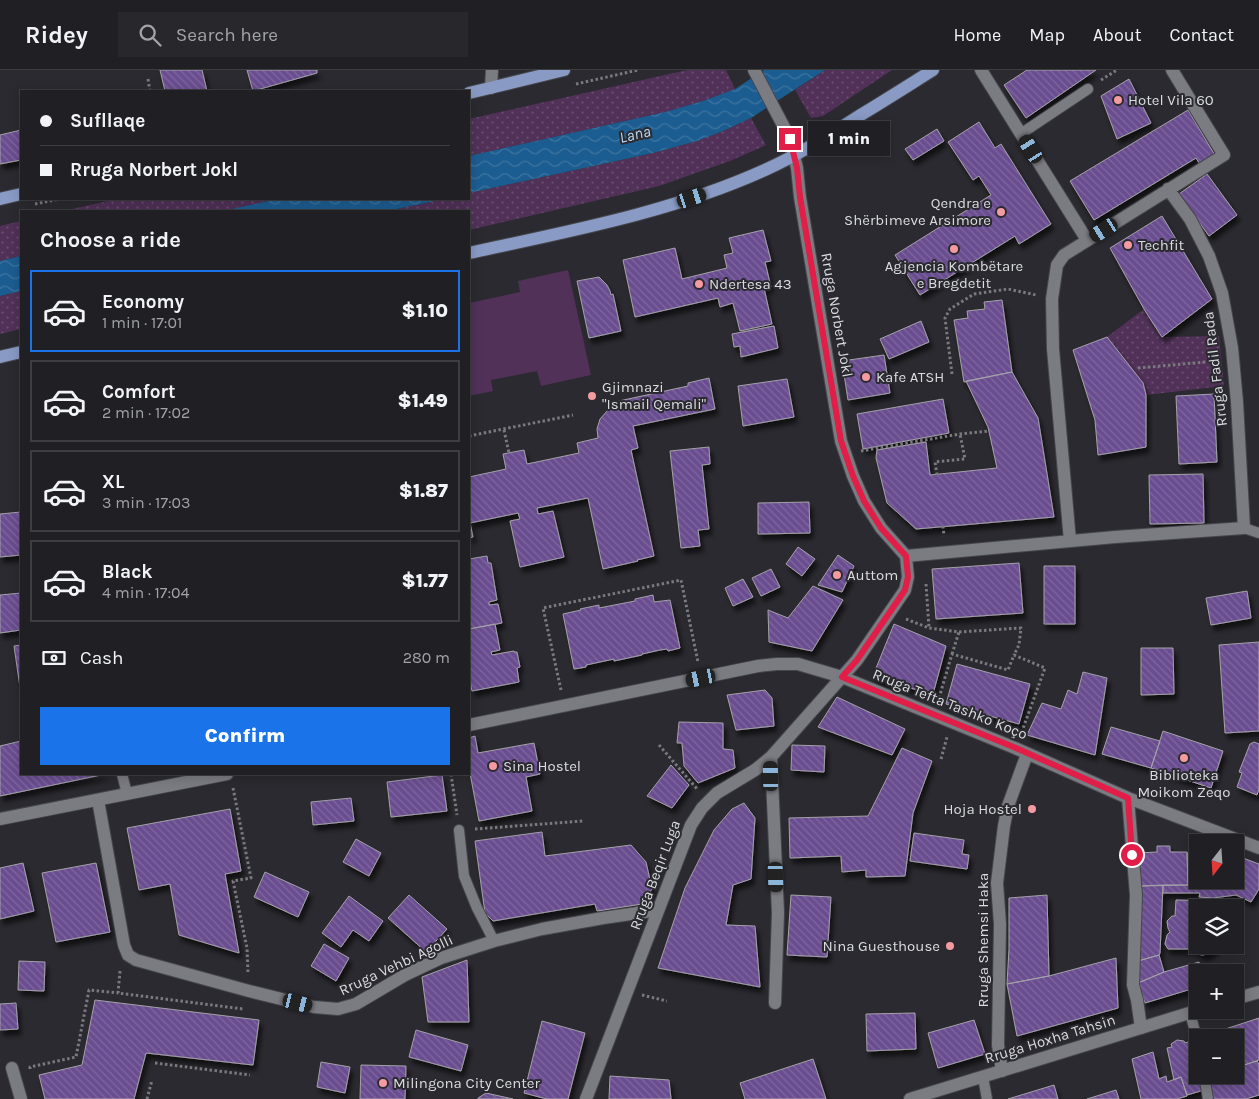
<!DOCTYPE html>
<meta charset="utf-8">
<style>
:root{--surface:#202024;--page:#28282c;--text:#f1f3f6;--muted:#a2a3a6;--line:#3d3e41;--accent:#1a73e8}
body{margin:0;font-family:Karla,sans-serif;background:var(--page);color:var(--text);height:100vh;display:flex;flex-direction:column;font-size:19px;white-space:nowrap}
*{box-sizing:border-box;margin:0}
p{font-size:16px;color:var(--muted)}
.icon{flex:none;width:28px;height:28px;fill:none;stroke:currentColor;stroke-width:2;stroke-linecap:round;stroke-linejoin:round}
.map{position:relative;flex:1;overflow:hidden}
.drawer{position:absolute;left:20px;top:140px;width:450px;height:565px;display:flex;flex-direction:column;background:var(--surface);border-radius:0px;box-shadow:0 2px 12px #0003,0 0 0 1px var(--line)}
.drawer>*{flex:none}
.hud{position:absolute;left:20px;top:20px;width:450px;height:110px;border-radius:0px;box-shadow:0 2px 12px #0003,0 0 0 1px var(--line);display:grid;align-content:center;height:110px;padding:0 20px;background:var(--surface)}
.needle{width:32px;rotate:197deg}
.tools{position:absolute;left:1189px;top:764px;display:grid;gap:10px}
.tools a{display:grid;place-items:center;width:55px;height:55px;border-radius:0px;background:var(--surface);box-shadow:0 2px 12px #0003,0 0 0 1px var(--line);font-size:25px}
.end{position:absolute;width:22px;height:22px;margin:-11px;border:6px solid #e11d48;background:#fff;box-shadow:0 0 0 2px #fff}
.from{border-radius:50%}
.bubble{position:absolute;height:35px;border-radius:0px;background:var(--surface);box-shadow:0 2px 12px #0003,0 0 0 1px var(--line);font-size:16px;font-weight:800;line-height:35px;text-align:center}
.car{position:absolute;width:15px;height:30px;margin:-15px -8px;border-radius:6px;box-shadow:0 0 4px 1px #0007;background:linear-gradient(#222 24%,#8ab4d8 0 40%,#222 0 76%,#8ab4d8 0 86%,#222 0)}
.hud b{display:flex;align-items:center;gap:18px;height:48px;font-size:19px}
.hud b+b{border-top:1px solid var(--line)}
.hud i{width:12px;height:12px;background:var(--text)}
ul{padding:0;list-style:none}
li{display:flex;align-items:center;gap:15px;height:82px;margin:0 10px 8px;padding:0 10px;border:2px solid var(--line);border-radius:0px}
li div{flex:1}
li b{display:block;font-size:19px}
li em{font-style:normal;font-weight:800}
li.selected{border-color:var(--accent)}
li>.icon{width:45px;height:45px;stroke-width:1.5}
h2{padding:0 20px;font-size:22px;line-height:60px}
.pay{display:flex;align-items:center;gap:12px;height:55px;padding:0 20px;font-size:19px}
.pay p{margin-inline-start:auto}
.action{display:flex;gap:10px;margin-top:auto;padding:10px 20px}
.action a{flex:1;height:58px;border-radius:0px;background:var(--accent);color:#fff;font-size:20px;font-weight:800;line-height:58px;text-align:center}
header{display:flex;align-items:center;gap:30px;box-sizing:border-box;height:70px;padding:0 25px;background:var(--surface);border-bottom:1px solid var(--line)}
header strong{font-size:24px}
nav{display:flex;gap:28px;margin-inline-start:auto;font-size:18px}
.search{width:350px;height:45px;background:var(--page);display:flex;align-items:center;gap:12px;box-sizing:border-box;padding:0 18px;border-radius:0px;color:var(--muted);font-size:19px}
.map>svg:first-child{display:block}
.green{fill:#513158}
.park{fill:url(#park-dots)}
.water{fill:url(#water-waves)}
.building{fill:url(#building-back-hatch);stroke:#a4a1a8;filter:url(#shadow)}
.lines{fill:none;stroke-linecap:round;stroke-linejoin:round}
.service-casing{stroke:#46474c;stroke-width:12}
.minor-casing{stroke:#46474c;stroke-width:14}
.secondary-casing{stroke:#46474c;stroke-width:14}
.primary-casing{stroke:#46474c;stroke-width:14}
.path{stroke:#79797e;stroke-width:3;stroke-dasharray:2.5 2.5;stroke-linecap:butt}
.service{stroke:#7b7b82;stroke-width:10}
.minor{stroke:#7b7b82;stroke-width:12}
.secondary{stroke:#7b7b82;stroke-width:12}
.primary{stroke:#899bc5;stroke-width:12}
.route{stroke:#e11d48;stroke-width:6}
.poi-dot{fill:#f49aa1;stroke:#2a2a30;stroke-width:2}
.labels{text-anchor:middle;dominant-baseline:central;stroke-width:4;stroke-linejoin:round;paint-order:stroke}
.poi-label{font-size:15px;fill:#dbdcdf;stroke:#2a2a30;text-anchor:start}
.street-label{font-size:15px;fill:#dbdcdf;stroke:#2a2a30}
.water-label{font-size:16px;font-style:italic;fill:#b6d5f4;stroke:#2a2a30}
</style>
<header>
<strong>Ridey</strong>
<div class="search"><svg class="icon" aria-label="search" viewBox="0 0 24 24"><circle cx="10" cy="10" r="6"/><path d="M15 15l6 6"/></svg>Search here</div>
<nav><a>Home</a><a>Map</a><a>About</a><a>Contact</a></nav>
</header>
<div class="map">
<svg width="1259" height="1029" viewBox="0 0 1259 1029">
<defs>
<pattern id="park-dots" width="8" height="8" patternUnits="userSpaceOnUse" patternTransform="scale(1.25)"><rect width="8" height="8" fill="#513158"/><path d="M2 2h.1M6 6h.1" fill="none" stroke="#694e70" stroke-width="1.8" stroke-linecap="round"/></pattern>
<pattern id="water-waves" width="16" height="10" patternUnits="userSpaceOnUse" patternTransform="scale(1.25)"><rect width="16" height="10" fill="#1c5d91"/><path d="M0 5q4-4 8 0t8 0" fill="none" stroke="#3c74a0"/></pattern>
<pattern id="building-back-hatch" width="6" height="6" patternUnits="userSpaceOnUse" patternTransform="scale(1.25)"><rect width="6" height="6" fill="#6a4e90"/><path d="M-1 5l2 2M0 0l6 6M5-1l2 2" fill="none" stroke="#7f679f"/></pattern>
<filter id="shadow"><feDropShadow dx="3" dy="5.5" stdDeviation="2.5" flood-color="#0009"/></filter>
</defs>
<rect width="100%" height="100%" fill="#2a2a30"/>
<path class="green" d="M568,200L591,305L541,316L537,301L491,310L493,321L469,326V233L520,222L518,211Z"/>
<path class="park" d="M687,0H726L735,19L703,31L665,42L469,86V49Z
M825,0H892L823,46L811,48L795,20Z
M751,48L766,75L730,91L659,116L469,160V141H387L445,129H469V123L653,83L697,71L723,61Z
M117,129H278L222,141H63Z
M21,151V186L0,191V156Z
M21,221V259L0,264V226Z
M1144,239L1162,267L1219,266L1224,316L1146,325L1143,313L1107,267Z"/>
<path class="water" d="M764,0H825L751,48L723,61L697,71L653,83L469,123V86L665,42L703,31L735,19Z
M278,129H445L387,141H222Z
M21,186V221L0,226V191Z"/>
<path class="building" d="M160,0H202L207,21H165Z
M247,0H317V3L253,21Z
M1027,0H1096L1026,48L1004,15Z
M1129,9L1151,53L1117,69L1101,26Z
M1188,40L1216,87L1201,96L1196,88L1094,150L1070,111Z
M979,52L995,78L1001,74L1051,154L1019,174L1015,166L920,225L895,185L991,125L979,106L973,110L948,72Z
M937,59L944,71L913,90L905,79Z
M21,60V90L0,94V65Z
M1207,104L1237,145L1209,166L1179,124Z
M1162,146L1212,229L1162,267L1144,239L1110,178Z
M763,160L771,191L765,192L771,217L764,218L772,254L740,261L733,233L720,237L718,228L635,247L623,190L675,178L682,209L727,198L724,185L733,183L729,168Z
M599,207L607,215L610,221L611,225L613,224L621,261L589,268L577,211Z
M1002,230L1012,302L964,312L954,250L968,248L967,241L985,239L984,232Z
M921,251L929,272L889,289L880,269Z
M774,256L778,278L741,287L740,276L734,277L732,264Z
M1107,267L1143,313L1146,325V377L1098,385L1095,350L1073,280Z
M884,285L890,323L848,330L842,291Z
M1012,302L1038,348L1054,447L916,459L887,433L876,388L877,380L926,372L930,405L997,398L988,357L966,311Z
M709,308L715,339L633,356L638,378L631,380L654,486L637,490L638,491L603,499L588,428L537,438L538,444L553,441L564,487L520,497L510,451L520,449L518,443L470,453L473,467L469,468V407L506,399L503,384L524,380L527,394L579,383L577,373L598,368L597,359L600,349L608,340L620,335L619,331L688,316V313Z
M787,309L794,347L743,356L738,316Z
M1214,324L1217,392L1179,394L1176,326Z
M943,329L949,363L863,379L857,344Z
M709,377L710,394L702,395L709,459L698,460L700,476L681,478L670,381Z
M1203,404L1204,453L1150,454L1149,405Z
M809,432L810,463L758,464V433Z
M21,442V485L0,487V444Z
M798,477L815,489L802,506L786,494Z
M838,485L854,496L842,522L818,515Z
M487,486L488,493H491L497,530L489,532V535L498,534L502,553L469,559V489Z
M1019,493L1023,543L936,549L932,499Z
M1044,496H1075V554H1044Z
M771,499L780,517L761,526L752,508Z
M743,509L753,527L733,536L725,518Z
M813,516L843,530L812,581L769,572L768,540L788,548Z
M1247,521L1251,548L1211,555L1206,528Z
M21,523V560L0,563V525Z
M653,525L654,532L670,530L680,578L668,581L667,579L660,580L642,584V585L614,591V589L586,595V597L574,599L563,544L581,540L580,539L599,535V538L635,531V529Z
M495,554L500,580L491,582L492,585L514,581V582H517L520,597L517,598L519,612L472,621L469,607V559Z
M894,554L946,576L933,624L872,608Z
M1259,572V661L1225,663L1219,575Z
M21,575V624L14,576Z
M1141,578H1173L1174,624L1141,625Z
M957,594L1030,614L1019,654L946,634Z
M1083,602L1107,608L1095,685L1027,665L1042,633L1061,639L1068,620L1077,624Z
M765,620L772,628L774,656L736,660L727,625Z
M837,627L905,659L892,685L818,657Z
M679,652L723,653V679L733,680L735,698L698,713L684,696L682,673H677Z
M1111,657L1160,671L1151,698L1102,684Z
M1163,661L1223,681L1211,718L1151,698Z
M475,666L478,683L534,673L540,704L526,707L532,741L479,751L470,703H469V668Z
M21,671V704H106L0,726V676Z
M1254,672L1259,674V719L1257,725L1237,717L1242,703L1239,702L1250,674Z
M792,675L825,676L824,702L791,700Z
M902,678L932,691L913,743L905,806L866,807V800L842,802L841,786L790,788L789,748L868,746Z
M671,695L689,715L672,738L647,726Z
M442,705L447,741L391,747L387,712Z
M351,728L354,751L313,755L311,732Z
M744,733L755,748L751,809L733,815L726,855L755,856L760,917L658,898L685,818L714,760L732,739Z
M230,739L241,801L225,804L239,883L179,865L170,814L139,820L127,758Z
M542,762L545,786L631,775L646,792L652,819L642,834L597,841L595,834L493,851L485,843L475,771Z
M914,763L964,770L962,784L969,785L967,799L910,791Z
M356,769L381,783L369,806L343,792Z
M1157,776H1170V782H1187L1188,815L1140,816L1139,783L1157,782Z
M1187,783L1198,784V810H1235V785L1259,794V819L1251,832L1236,825L1213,828L1199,827L1200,823H1163V815H1188Z
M23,793L34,841L0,849V798Z
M96,793L110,862L56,872L42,803Z
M265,802L309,822L298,847L254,827Z
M1163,815L1160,883L1159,885L1138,891L1140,816Z
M409,825L447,859L426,882L388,848Z
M791,825L831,827L827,887L787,885Z
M1047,825L1049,906L1007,914L1009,879V828Z
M349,826L383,851L369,871L353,860L341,877L322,863Z
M1176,830L1214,831V838H1198V875H1216V878L1209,884L1201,885L1194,879H1168L1165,874L1167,865L1170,862L1168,858L1167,851L1172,846H1175Z
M324,874L349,888L336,911L311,896Z
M1159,885L1164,902L1138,913V891Z
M1116,888L1118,938L1017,966L1007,914L1049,906Z
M467,890L469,952H428L422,907Z
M19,891L45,892L44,921L18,920Z
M1199,892L1201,897L1210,894L1213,902H1198V917L1145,933L1138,913L1164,902Z
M95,930L259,950L253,995L146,983L134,1029H45L39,1005L82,995Z
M16,933L18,959L0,960V934Z
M915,943L916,979L867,981L866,944Z
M1259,948V990L1241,996V1000L1235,1002V968H1198Z
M974,950L985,984L938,998L928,963Z
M542,951L585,963L568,1029H547L524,1023Z
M416,960L468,975L461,1001L409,987Z
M1177,970L1184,971L1185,973L1191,971L1198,996V1005H1200L1204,1020L1187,1025L1181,1007L1174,1010L1167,978L1172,977L1171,974Z
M1153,982L1159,1009L1166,1006L1167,1012L1181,1007L1187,1026L1177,1029H1141L1132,989Z
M813,989L826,1029H745L740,1013Z
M1257,991L1259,994V1025L1246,1029H1213L1208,1008L1221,1005H1235V1002L1241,1000V996Z
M321,992L350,997L345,1023L317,1017Z
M361,995L406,996L405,1029H360Z
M610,1006L669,1010L671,1029H609Z
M1054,1015L1058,1029H1008Z
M1116,1020L1119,1029H1087Z
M486,1023L513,1029H478V1028Z"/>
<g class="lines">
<g class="service-casing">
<path id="service" d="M1022,63L1088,19
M1244,458L1259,463
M122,704L127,724
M459,760L464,806L477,838L494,871
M1190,943L1198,972
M1204,1005L1208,1029
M983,1007L987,1029"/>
</g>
<g class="minor-casing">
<path id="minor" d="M754,0L785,59L790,69L797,98L800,127L841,371L853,406L864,431L881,458L906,486
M981,0L1087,170
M1070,471L1053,279L1052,229L1057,195L1064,185L1224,85L1172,0
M906,486L1115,467L1244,458L1237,332L1232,278L1222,223L1209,186L1190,149L1168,119
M469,655L758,596L777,594H798L842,607L1015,678L1128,728L1259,778
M771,687L778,843L775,933
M1128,728L1136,825L1133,915L1137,930L1141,958
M98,730L124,875L128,885L136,890L249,921L314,937L338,939L356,934L405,905L441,888L494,871L542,859L603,848L658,840
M0,749L227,704
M12,998L21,1029
M1002,1001L998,975L1000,854L997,813L1004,756L1008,736L1027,684
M586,1029L691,755L702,738L717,723L755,700L771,687L857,590L905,520L908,507L906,486"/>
</g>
<g class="secondary-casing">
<path id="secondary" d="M491,18L492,0
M1235,929L1259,922
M910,1029L1199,940"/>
</g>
<g class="primary-casing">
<path id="primary" d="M469,23L564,0
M0,129L21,124
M469,183C570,161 673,142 767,99C800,84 829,65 859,46C884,31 909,15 933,0
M0,287L21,282"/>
</g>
<path class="path" d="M148,9L150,21
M1101,10L1117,0
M576,14L638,0
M35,134L59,129
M1138,298L1217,291
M952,304L945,248L950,239L974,224L1008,219L1036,225
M504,360L509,383
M469,366L573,345
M861,381L960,364L989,361
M937,405L935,392L965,389L960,364
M943,456L944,466
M926,514L929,558
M906,549L929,558L959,562L1021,558L1019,575L1014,585
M952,584L959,562
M561,620L543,538L681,510L698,592
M939,628L952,584L1008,600L1014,585L1045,598L1021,664
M659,675L698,720
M941,689L947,667
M451,704L457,745
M233,718L251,808L233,811L247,878L248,903
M475,759L583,751
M120,901L118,923L243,939
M642,925L667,931
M155,993L250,1005
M30,999V997L76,987L89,920L118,923
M147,1029L152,1010"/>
<use href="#service" class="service"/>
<use href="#minor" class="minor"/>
<use href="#secondary" class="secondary"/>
<use href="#primary" class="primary"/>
</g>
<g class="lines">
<path class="route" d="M790,69L797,98L800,127L841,371L853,406L864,431L881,458L906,486L908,507L905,520L857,590L842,607L1016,678L1128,728L1132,785"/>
</g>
<g class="poi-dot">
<circle cx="1118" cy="30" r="5"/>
<circle cx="1001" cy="142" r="5"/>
<circle cx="1128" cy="175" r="5"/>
<circle cx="954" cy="179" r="5"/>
<circle cx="699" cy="214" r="5"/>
<circle cx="866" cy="307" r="5"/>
<circle cx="592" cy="326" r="5"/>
<circle cx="837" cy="505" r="5"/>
<circle cx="1184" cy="688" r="5"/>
<circle cx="493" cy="696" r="5"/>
<circle cx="1032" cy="739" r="5"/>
<circle cx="950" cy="876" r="5"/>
<circle cx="383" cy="1013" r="5"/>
</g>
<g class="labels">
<g class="poi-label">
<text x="1128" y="30">Hotel Vila 60</text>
<text x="991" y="133" text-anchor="end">Qendra e<tspan x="991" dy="17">Shërbimeve Arsimore</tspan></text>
<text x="1138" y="175">Techfit</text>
<text x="954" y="196" text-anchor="middle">Agjencia Kombëtare<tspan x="954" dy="17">e Bregdetit</tspan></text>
<text x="709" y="214">Ndertesa 43</text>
<text x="876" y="307">Kafe ATSH</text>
<text x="602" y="317">Gjimnazi<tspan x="602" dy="17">"Ismail Qemali"</tspan></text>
<text x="847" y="505">Auttom</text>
<text x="503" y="696">Sina Hostel</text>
<text x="1184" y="705" text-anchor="middle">Biblioteka<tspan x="1184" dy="17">Moikom Zeqo</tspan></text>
<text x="1022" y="739" text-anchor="end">Hoja Hostel</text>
<text x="940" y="876" text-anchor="end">Nina Guesthouse</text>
<text x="393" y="1013">Milingona City Center</text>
</g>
<g class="street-label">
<text transform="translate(837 245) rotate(80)">Rruga Norbert Jokl</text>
<text transform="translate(1215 299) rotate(-97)">Rruga Fadil Rada</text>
<text transform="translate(950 634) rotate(22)">Rruga Tefta Tashko Koço</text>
<text transform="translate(655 805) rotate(-69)">Rruga Beqir Luga</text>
<text transform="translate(983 870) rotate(-90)">Rruga Shemsi Haka</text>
<text transform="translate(396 895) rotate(-25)">Rruga Vehbi Agolli</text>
<text transform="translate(1050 969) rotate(-17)">Rruga Hoxha Tahsin</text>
</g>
<g class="water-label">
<text transform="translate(635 64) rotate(-13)">Lana</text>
</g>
</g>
</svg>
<div class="tools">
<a><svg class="needle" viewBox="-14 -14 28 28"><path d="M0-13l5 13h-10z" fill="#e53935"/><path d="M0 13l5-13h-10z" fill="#a2a3a6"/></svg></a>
<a><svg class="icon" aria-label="layers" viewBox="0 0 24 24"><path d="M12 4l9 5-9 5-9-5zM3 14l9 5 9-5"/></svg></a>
<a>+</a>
<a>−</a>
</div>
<i class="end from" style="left:1132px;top:785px"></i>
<i class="end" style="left:790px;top:69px"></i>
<div class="bubble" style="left:808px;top:51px;width:82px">1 min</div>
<i class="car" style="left:1031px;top:79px;rotate:328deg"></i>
<i class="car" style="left:692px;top:128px;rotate:72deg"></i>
<i class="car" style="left:1104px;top:160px;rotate:238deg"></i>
<i class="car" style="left:701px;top:608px;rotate:258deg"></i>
<i class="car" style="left:771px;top:706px;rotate:359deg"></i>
<i class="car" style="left:776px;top:807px;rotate:178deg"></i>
<i class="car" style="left:298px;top:933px;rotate:104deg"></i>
<div class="hud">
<b><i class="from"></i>Sufllaqe</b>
<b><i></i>Rruga Norbert Jokl</b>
</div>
<section class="drawer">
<h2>Choose a ride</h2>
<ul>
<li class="selected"><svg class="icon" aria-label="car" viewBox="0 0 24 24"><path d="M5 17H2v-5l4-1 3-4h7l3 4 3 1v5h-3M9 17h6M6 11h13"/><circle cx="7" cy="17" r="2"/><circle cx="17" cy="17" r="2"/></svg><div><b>Economy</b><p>1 min · 17:01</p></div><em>$1.10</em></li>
<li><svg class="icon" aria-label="car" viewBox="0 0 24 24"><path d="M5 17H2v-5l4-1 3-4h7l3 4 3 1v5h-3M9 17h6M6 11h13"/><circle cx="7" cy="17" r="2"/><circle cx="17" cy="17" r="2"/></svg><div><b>Comfort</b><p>2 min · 17:02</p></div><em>$1.49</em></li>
<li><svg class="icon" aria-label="car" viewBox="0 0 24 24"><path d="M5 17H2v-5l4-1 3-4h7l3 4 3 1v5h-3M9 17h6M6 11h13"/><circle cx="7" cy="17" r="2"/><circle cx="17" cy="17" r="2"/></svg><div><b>XL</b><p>3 min · 17:03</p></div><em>$1.87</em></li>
<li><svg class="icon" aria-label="car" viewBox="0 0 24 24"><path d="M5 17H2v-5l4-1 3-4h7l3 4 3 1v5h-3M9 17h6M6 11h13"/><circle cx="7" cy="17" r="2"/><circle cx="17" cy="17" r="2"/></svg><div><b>Black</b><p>4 min · 17:04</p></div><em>$1.77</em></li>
</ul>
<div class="pay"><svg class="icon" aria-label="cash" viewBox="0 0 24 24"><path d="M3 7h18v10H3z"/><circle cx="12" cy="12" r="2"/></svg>Cash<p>280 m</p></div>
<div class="action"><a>Confirm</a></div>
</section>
</div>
